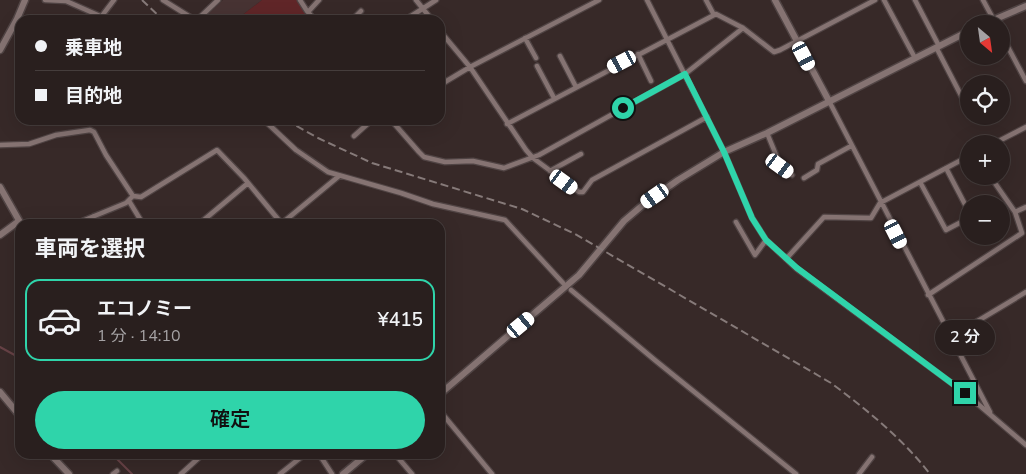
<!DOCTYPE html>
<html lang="ja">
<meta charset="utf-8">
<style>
:root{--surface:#291f1e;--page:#352c2b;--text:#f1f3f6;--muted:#a5a2a4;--line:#453d3c;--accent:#2fd4aa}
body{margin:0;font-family:"Nunito Sans","Noto Sans JP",sans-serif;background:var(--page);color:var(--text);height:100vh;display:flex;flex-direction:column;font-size:19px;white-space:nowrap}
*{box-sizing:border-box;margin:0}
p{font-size:16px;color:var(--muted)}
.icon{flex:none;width:28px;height:28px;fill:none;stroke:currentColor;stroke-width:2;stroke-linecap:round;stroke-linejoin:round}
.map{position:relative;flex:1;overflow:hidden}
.side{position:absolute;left:15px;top:219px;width:430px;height:240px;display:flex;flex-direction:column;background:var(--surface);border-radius:15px;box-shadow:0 5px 20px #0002,0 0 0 1px var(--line)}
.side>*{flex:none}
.guide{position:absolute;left:15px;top:15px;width:430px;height:110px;border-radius:15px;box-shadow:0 5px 20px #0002,0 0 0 1px var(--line);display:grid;align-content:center;height:110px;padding:0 20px;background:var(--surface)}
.needle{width:32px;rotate:151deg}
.fabs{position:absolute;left:960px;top:15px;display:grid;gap:10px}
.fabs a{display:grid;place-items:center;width:50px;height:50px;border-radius:50%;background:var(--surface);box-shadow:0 5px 20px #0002,0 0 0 1px var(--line);font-size:25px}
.end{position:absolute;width:22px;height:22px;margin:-11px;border:6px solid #2fd4aa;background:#111;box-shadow:0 0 0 2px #111}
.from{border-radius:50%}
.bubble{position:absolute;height:35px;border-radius:18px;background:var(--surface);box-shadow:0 5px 20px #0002,0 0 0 1px var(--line);font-size:16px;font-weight:600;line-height:35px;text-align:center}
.car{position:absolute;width:15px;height:30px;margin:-15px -8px;border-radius:6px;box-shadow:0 0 4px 1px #0007;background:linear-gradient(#fff 24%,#345 0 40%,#fff 0 76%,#345 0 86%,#fff 0)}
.guide b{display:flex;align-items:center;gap:18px;height:48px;font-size:19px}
.guide b+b{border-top:1px solid var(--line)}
.guide i{width:12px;height:12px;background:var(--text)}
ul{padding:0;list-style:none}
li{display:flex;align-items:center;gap:15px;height:82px;margin:0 10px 8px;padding:0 10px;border:2px solid transparent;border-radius:15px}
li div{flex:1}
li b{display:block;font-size:19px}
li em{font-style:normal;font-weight:600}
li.on{border-color:var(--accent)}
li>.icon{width:45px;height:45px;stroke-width:1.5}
h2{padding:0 20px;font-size:22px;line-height:60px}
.cta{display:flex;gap:10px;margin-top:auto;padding:10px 20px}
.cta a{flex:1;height:58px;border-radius:30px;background:var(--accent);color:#111;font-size:20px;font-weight:600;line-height:58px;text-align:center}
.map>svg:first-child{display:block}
.built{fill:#473333}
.green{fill:#602628}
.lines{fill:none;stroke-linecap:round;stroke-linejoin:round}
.stream{stroke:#674246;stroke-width:2}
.street-casing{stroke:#504444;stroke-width:7}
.secondary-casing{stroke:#504444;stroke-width:9}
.street{stroke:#857372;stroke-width:4.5}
.secondary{stroke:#857372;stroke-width:6}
.rail{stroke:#867a79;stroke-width:2;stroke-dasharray:8 4;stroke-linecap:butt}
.route{stroke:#2fd4aa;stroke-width:6}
</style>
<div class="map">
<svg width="1026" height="474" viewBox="0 0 1026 474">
<rect width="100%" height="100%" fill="#372928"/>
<path class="built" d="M223,0H262L236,20H201Z"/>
<path class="green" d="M262,0H297L311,20H236Z"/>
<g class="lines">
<path class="stream" d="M0,347L20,358
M112,454L132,474"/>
<g class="street-casing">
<path id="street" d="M45,0L66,1L109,20
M163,0L195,20
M300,0L307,11L315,20
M416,0L432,20
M647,0L724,152L752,218L766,240L797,269L965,393L1026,445
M706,0L714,15
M884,0L915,58
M915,0L939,46
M983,0L996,24
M308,12L319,0
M101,17L114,0
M197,20L218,0
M352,20L361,11
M405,20L436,0
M440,31L470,67L526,150L533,158L579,192H583L592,180L707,117
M1001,34L1026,81
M525,38L536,58
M936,47L966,105
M638,54L651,81
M560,56L576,87
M537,66L554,98
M440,85L470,67L599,0
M829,101L990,412
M264,120L296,150L328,172L401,193L433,204L505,220L563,283
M391,120L419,152L424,157L445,162L473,161L504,168L539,155L685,74L743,28
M325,121L326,120
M507,124L716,14L743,28L774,52L780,50L875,0
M767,133L781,167L792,175
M354,136L372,120
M993,144L1026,127
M0,145L29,144L56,135L90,130L94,132L106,155L133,196L141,197L217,150L244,178L282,224
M946,168L969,212
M550,171L581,154
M990,176L1015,212
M804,178L817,170L818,164L851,146
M920,182L946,230L969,218
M129,201L143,224
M94,216L98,224
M736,222L755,255L766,240
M75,224L126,203L133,196
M199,224L248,183
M281,224L339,176
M786,259L824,217L871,218L880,203L969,156
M571,290L656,361L796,474
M928,295L1022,233L1015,212L1026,207
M951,337L1026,292
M440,411L492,474
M319,454L332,474
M395,454L412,474
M113,474L117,471
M181,474L203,454
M280,474L305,454
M859,474L872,457"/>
</g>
<g class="secondary-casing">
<path id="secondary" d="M775,0L829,101
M984,24L1026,6
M0,50L17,19L25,0
M0,187L21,224
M0,235L19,221
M0,392L20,416
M440,394L579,275L624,221L644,204L678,180L724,152L767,133L969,31
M50,454L69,474
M343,474L367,454"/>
</g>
<use href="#street" class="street"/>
<use href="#secondary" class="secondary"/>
<path class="rail" d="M142,0L163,20
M286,120L318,138L372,163L522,209L575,234L831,383C867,410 902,438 930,474"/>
</g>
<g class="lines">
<path class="route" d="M623,108L685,74L724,152L752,218L766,240L797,268L965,393"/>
</g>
</svg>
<div class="fabs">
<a><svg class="needle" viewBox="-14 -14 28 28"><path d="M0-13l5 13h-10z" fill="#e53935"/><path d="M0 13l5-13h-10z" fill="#a5a2a4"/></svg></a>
<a><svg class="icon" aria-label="locate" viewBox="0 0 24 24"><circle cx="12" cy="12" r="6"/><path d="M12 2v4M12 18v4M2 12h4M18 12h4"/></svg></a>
<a>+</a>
<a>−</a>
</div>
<i class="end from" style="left:623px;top:108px"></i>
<i class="end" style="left:965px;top:393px"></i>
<div class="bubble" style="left:935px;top:320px;width:60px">2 分</div>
<i class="car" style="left:804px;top:56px;rotate:152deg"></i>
<i class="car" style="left:622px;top:62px;rotate:242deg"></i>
<i class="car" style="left:780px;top:166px;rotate:126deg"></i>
<i class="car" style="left:564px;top:182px;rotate:126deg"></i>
<i class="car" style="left:655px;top:196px;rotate:235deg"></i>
<i class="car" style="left:896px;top:234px;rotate:153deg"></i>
<i class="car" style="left:521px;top:325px;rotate:50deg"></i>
<div class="guide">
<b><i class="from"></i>乗車地</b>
<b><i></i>目的地</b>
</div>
<section class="side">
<h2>車両を選択</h2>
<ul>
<li class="on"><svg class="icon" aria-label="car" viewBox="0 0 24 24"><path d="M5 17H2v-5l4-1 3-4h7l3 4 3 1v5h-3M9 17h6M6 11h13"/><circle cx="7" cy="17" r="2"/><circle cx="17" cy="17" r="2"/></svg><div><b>エコノミー</b><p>1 分 · 14:10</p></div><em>¥415</em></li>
</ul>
<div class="cta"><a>確定</a></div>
</section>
</div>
